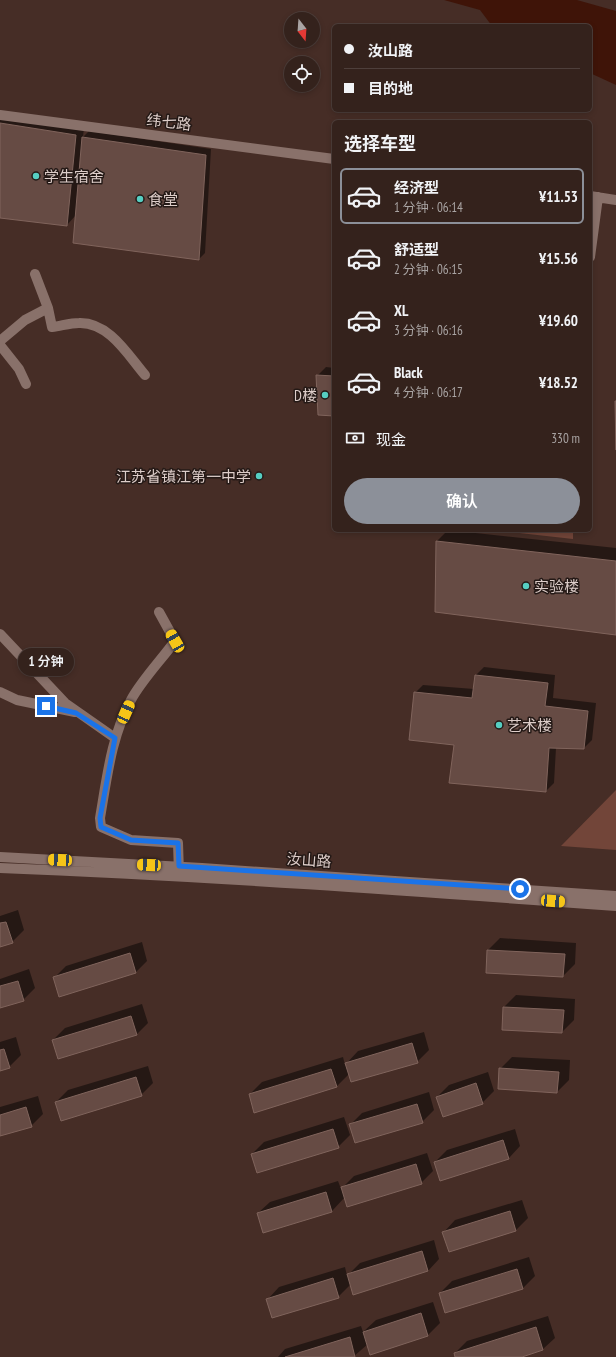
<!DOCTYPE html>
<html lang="zh">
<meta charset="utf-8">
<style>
:root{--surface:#34221c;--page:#3c2a25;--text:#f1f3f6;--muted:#a9a4a3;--line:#4e3f3b;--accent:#8c9099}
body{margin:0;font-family:"PT Sans Narrow","Noto Sans SC",sans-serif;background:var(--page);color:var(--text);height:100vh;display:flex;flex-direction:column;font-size:15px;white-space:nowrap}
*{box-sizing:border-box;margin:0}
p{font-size:13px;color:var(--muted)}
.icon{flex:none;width:22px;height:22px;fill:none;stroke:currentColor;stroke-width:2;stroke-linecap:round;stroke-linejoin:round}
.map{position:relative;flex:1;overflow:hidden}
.panel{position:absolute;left:332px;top:120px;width:260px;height:412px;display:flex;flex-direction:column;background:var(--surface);border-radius:6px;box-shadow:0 2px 6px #0003,0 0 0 1px var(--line)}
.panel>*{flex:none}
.top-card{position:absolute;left:332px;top:24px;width:260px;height:88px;border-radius:6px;box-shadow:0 2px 6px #0003,0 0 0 1px var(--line);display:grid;align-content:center;height:88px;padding:0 12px;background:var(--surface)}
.needle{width:26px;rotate:163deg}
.fabs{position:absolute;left:284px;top:12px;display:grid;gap:8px}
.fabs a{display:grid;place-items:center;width:36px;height:36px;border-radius:50%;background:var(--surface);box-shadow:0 2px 6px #0003,0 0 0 1px var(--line);font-size:20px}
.end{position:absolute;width:18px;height:18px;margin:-9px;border:5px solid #1a73e8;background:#fff;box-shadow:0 0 0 2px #fff}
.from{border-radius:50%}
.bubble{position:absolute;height:28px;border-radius:14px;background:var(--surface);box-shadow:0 2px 6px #0003,0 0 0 1px var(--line);font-size:13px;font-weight:600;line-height:28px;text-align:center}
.car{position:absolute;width:12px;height:24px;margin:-12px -6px;border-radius:5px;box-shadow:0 0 3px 1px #0007;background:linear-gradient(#f5c518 24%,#345 0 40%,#f5c518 0 76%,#345 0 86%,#f5c518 0)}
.top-card b{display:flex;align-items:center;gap:14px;height:38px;font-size:15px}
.top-card b+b{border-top:1px solid var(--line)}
.top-card i{width:10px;height:10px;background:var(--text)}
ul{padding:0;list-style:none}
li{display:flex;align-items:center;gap:12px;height:56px;margin:0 8px 6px;padding:0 4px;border:2px solid transparent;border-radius:6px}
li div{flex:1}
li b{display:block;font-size:15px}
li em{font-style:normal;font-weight:600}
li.on{border-color:var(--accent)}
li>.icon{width:36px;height:36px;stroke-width:1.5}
h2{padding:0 12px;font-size:18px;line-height:48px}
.pay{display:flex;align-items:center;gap:10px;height:44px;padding:0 12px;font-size:15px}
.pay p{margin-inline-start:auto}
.primary-button{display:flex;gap:8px;margin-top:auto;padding:8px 12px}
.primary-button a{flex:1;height:46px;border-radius:24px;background:var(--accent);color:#fff;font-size:16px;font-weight:600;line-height:46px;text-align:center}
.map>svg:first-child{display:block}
.green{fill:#724539}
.water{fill:#3f1408}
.shadow{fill:#0007}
.building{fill:#664b44;stroke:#80645c}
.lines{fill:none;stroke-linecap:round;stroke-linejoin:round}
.minor{stroke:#89716a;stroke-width:10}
.route{stroke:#1a73e8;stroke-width:5}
.poi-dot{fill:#56cec2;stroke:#241916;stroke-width:1.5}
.labels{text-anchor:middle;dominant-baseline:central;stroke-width:3;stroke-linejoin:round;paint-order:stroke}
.street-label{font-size:15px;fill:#ddcdc9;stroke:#241916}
.poi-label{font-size:15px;fill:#ddcdc9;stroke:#241916;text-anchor:start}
</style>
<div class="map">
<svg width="616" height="1357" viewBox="0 0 616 1357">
<rect width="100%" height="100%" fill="#462d26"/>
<path class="green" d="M501,530H573V539L501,531Z
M616,790V850L561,846Z"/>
<path class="water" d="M444,0H577L616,11V85L590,73V26H492L480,10Z"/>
<path class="shadow" d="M0,114L84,127L83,137L89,131L211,149L205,253L199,259L76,215L67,225L0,217Z
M326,367L334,368V415L317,376Z
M448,530L616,548V633L437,541Z
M484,667L555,675L553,698L596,703L592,740L584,748H556L554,783L546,791L450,782L455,744L415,693L423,685L474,689L476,675Z
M18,910L24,930L12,942L0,946V916Z
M500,938L576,943L575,964L563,976L488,950Z
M142,942L147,961L136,972L54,978L66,966Z
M29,969L35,988L23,1000L0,1007V979Z
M516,995L575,999L574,1020L562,1032L504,1007Z
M142,1004L148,1023L136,1035L53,1040L65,1028Z
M424,1032L429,1050L417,1062L350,1073L336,1087L250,1094L262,1082L343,1057L345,1065L358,1051Z
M16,1037L21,1055L9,1067L0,1070V1042Z
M512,1057L570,1060L569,1080L557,1092L500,1069Z
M148,1066L153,1083L141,1095L56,1102L68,1090Z
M488,1072L494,1091L482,1103L437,1097L449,1085Z
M429,1092L434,1110L422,1122L351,1124L362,1113Z
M38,1096L43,1114L31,1126L0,1135V1107Z
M344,1117L350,1135L338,1147L252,1154L264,1142Z
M515,1129L520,1146L509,1158L435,1162L447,1150Z
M427,1153L433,1171L421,1183L345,1197L332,1211L264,1232L258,1213L270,1202L338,1181L341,1189L354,1176Z
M522,1200L528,1218L516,1230L449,1250L444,1232L455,1220Z
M434,1240L439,1259L428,1271L351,1284L338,1297L268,1299L279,1287L345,1267L347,1276L360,1263Z
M529,1257L535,1276L523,1288L440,1293L452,1281Z
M433,1302L440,1323L428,1335L371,1353L368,1344L353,1357H278L285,1349L361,1326L363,1332L376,1320Z
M548,1316L555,1338L543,1349L518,1357H456L455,1353L467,1341Z"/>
<path class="building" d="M0,123L76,135L67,226L0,218Z
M82,137L206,155L199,260L73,243Z
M316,375L334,376V416L318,415Z
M615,401H616V450Z
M436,541L616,561V635L435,612Z
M475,675L548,683L545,706L588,711L584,749L549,748L546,792L449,783L454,745L409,740L414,692L472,698Z
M6,922L13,943L0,947V923Z
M487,950L565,954L563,977L486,973Z
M130,953L136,973L59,997L53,977Z
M18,981L24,1001L0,1008V986Z
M503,1007L564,1010L562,1033L502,1030Z
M131,1016L137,1035L58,1059L52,1040Z
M412,1043L418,1063L351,1082L345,1063Z
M4,1049L10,1068L0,1071V1050Z
M499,1068L559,1072L557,1093L498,1089Z
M331,1069L337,1087L254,1113L249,1094Z
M136,1077L142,1096L61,1121L55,1102Z
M476,1083L483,1104L443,1117L436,1097Z
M417,1104L423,1123L355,1143L349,1124Z
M26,1107L32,1127L0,1136V1115Z
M333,1129L339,1148L257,1173L251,1154Z
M503,1140L509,1159L440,1181L434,1162Z
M416,1164L422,1184L347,1207L341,1187Z
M326,1192L332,1212L263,1233L257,1213Z
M510,1211L516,1231L449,1252L442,1232Z
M422,1251L428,1271L353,1295L347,1274Z
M517,1269L523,1289L445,1313L439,1293Z
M333,1278L339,1298L272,1318L266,1299Z
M421,1313L428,1336L370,1355L363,1332Z
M536,1327L543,1350L522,1357H455L454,1353Z
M350,1337L355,1357H285Z"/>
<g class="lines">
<path class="minor" d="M0,115L334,159
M590,196L616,200
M590,257L598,197
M48,308L52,327C61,326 70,323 79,323C109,322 128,355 145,375
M0,341L25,320L48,308L35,274
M0,345L19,369L26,384
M159,612L175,641C162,659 141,681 131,700C111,737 107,778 100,818L101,827L131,840L178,843L179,873
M0,634L65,703L115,738
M0,692L17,700L75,712
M0,857L202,868L616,896
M0,868C206,876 411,891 616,906"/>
</g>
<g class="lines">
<path class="route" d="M46,706L76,713L115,738L100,818L101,827L131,840L178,843L179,866L520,889"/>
</g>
<g class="poi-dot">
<circle cx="36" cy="176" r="4"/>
<circle cx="140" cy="199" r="4"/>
<circle cx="325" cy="395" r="4"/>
<circle cx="259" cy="476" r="4"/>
<circle cx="526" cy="586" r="4"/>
<circle cx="499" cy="725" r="4"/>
</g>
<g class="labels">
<g class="street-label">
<text transform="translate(169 122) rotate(7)">纬七路</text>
<text transform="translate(309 860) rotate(4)">汝山路</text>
</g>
<g class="poi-label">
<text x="44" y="176">学生宿舍</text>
<text x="148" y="199">食堂</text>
<text x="317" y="395" text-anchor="end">D楼</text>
<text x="251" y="476" text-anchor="end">江苏省镇江第一中学</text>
<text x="534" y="586">实验楼</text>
<text x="507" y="725">艺术楼</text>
</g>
</g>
</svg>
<div class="fabs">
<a><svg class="needle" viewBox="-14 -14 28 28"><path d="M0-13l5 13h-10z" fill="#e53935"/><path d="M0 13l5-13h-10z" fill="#a9a4a3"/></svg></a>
<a><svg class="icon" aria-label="locate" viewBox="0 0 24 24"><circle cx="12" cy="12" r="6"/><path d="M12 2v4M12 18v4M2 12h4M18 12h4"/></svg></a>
</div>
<i class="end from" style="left:520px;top:889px"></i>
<i class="end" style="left:46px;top:706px"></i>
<div class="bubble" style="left:18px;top:648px;width:56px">1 分钟</div>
<i class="car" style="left:175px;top:641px;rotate:330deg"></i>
<i class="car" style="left:126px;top:712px;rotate:24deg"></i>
<i class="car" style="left:60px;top:860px;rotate:273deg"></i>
<i class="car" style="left:149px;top:865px;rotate:273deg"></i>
<i class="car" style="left:553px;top:901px;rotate:94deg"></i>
<div class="top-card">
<b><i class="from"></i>汝山路</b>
<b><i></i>目的地</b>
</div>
<section class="panel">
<h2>选择车型</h2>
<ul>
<li class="on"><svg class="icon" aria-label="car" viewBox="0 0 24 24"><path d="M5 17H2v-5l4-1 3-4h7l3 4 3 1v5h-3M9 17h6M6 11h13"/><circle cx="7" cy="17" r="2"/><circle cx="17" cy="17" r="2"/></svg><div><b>经济型</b><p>1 分钟 · 06:14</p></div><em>¥11.53</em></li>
<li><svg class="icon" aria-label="car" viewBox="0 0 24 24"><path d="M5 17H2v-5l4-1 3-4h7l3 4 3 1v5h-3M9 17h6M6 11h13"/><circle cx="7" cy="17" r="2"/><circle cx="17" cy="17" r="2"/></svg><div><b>舒适型</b><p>2 分钟 · 06:15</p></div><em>¥15.56</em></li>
<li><svg class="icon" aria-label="car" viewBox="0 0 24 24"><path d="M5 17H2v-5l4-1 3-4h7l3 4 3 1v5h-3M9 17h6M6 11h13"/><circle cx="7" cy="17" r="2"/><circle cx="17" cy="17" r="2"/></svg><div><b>XL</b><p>3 分钟 · 06:16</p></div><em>¥19.60</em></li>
<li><svg class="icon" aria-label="car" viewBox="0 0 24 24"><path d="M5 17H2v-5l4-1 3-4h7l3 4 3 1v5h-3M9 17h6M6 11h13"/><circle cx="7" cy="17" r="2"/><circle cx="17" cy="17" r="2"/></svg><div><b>Black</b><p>4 分钟 · 06:17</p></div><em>¥18.52</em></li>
</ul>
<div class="pay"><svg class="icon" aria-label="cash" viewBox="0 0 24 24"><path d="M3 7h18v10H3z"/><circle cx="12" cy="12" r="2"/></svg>现金<p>330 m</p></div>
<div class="primary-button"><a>确认</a></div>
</section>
</div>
